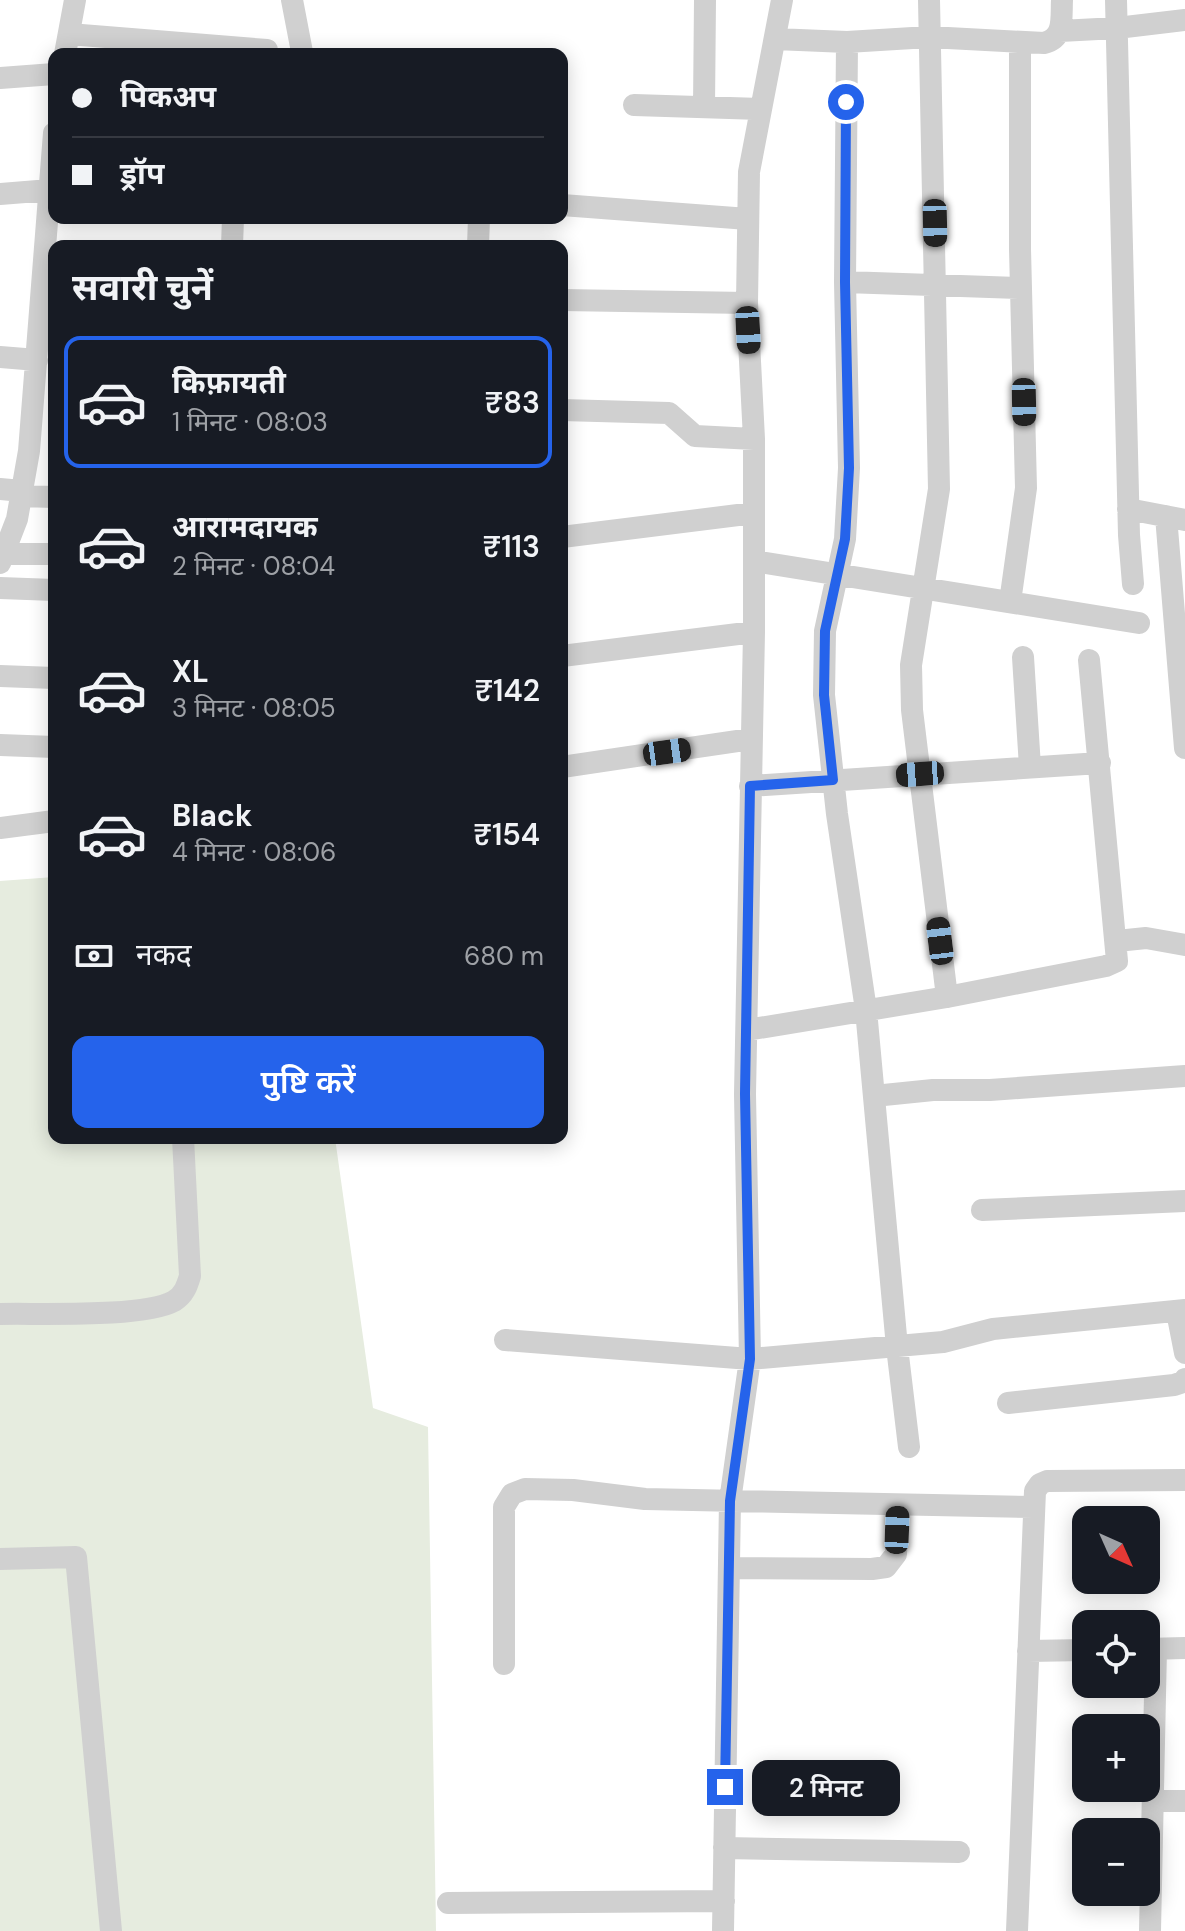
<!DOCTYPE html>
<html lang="hi">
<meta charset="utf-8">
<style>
:root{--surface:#171b24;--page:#242831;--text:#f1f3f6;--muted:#9ea1a6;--line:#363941;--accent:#2563eb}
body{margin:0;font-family:"DM Sans","Noto Sans Devanagari",sans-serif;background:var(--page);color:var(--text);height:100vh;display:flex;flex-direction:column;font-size:30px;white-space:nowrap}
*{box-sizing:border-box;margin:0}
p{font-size:26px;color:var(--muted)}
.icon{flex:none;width:44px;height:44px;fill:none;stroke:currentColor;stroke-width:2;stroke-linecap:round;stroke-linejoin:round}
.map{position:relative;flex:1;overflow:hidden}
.drawer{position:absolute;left:48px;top:240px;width:520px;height:904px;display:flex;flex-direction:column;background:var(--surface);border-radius:16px;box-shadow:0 4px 20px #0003}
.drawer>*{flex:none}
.guide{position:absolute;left:48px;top:48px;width:520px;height:176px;border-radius:16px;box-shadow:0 4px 20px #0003;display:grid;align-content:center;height:176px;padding:0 24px;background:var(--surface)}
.needle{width:52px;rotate:135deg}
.fabs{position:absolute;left:1072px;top:1506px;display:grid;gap:16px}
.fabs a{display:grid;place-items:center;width:88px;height:88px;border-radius:16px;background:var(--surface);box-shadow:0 4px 20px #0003;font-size:40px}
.end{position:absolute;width:36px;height:36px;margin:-18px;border:10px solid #2563eb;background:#fff;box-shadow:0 0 0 4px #fff}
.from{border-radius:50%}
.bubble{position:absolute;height:56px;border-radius:16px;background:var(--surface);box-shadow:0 4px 20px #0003;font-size:26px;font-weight:600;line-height:56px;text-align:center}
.car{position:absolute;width:24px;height:48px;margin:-24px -12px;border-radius:10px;box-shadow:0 0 6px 2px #0007;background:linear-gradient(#222 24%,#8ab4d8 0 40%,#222 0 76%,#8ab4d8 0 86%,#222 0)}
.guide b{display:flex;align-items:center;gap:28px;height:76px;font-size:30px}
.guide b+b{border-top:2px solid var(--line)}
.guide i{width:20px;height:20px;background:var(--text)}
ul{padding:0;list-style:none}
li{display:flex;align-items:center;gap:24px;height:132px;margin:0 16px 12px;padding:0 8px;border:4px solid transparent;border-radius:16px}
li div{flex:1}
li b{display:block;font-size:30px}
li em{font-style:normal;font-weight:600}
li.on{border-color:var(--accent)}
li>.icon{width:72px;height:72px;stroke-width:1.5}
h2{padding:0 24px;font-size:36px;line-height:96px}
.pay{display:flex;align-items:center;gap:20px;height:88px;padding:0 24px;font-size:30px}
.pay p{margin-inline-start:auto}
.button{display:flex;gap:16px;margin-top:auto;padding:16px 24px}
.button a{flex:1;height:92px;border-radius:16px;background:var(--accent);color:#fff;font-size:32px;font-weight:600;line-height:92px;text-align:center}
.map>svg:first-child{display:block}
.green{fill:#e6ecdf}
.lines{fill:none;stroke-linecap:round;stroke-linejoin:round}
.minor{stroke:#d0d0d0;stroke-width:22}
.route{stroke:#2563eb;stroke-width:10}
</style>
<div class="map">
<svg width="1185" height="1931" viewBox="0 0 1185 1931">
<rect width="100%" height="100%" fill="#fff"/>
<path class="green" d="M54,877V1138H335L373,1408L428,1427L436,1931H0V881Z"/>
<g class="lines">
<path class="minor" d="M292,0L302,52
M929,0L939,489L911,665L912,710L947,997
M1116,0L1129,535L1133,584
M1060,31L1117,28L1185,20
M69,34L267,50
M775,39L847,42L929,37L1044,43C1065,38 1061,18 1062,0
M847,42L845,282L849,468L845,539L825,631L824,695L837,814L866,1010L897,1347L909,1447
M65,54L75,0
M0,78L54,74
M634,105L761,109
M704,107L705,0
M0,194L50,190
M562,205L748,219
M232,246L233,218
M478,246L479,218
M845,282L1021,288
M562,300L747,303
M0,357L37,360
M562,410L669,413L695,436L754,439
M0,489L22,491
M21,496L54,497
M1128,509L1185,520
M1166,516L1185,748
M562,537L754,513
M3,554H54
M754,561L1139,623
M0,563L17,519L29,451L54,133
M0,588L54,590
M1010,602L1026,488L1020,249V43
M562,656L754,632
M1023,657L1030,767
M0,676L54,678
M0,745L54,747
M562,767L751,739
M750,786L1100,763
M0,828L54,821
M1117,941L1146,938L1185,945
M747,1030L947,997L1106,966L1117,961L1089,660
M874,1096L933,1090H990L1185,1076
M982,1210L1185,1201
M1177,1312L1185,1353
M0,1314C38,1313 144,1318 174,1301C184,1295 187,1286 190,1276L183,1138
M505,1340L750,1359L943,1342L993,1329L1185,1310
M1008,1403L1174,1385L1183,1382L1185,1379
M0,1559L76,1557L111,1931
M729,1568L872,1569L886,1567L896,1554L898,1506
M1146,1649L1185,1648
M1028,1651L1086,1650
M504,1664V1507L512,1494L525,1489L573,1490L645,1499L1034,1507
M1153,1801H1185
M724,1848L959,1852
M448,1903L724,1901
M723,1931L730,1501L750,1359L745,1094L754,632V439L747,303L749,172L782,0
M1017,1931L1035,1491L1040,1484L1047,1481L1185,1480
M1150,1931L1156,1648"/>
</g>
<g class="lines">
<path class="route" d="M725,1787L730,1501L750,1359L745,1094L750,786L833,780L824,695L825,631L845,539L849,468L845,282L846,102"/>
</g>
</svg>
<div class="fabs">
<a><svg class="needle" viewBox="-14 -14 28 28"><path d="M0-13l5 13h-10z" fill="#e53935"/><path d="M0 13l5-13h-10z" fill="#9ea1a6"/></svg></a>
<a><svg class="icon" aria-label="locate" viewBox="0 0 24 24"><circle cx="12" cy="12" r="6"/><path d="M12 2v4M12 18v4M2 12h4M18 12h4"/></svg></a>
<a>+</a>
<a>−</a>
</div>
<i class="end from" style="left:846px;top:102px"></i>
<i class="end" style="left:725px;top:1787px"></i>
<div class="bubble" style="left:752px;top:1760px;width:148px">2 मिनट</div>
<i class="car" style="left:935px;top:223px;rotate:179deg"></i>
<i class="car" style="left:748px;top:330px;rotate:177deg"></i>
<i class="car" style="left:1024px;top:402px;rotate:179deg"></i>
<i class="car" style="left:667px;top:752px;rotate:82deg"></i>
<i class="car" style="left:920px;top:774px;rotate:266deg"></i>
<i class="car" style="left:940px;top:941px;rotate:353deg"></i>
<i class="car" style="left:897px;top:1530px;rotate:2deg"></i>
<div class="guide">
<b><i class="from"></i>पिकअप</b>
<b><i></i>ड्रॉप</b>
</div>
<section class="drawer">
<h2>सवारी चुनें</h2>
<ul>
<li class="on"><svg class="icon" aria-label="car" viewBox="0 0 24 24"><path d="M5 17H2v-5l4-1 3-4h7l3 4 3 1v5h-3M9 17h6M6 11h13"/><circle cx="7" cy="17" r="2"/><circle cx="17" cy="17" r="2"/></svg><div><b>किफ़ायती</b><p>1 मिनट · 08:03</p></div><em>₹83</em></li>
<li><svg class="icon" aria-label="car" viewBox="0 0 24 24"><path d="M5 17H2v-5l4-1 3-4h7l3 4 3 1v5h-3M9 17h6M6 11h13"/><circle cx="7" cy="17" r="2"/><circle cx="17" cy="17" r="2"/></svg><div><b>आरामदायक</b><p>2 मिनट · 08:04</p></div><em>₹113</em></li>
<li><svg class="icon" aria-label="car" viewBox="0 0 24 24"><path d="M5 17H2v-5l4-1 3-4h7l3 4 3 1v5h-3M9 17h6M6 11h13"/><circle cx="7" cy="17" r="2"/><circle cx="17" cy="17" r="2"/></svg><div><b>XL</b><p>3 मिनट · 08:05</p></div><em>₹142</em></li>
<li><svg class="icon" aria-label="car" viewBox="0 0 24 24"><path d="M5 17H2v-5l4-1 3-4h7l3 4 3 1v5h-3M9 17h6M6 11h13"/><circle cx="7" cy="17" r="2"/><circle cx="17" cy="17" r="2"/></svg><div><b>Black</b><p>4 मिनट · 08:06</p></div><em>₹154</em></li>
</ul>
<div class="pay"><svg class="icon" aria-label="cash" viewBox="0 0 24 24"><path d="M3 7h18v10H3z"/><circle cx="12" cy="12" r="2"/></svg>नकद<p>680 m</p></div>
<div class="button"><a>पुष्टि करें</a></div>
</section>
</div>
